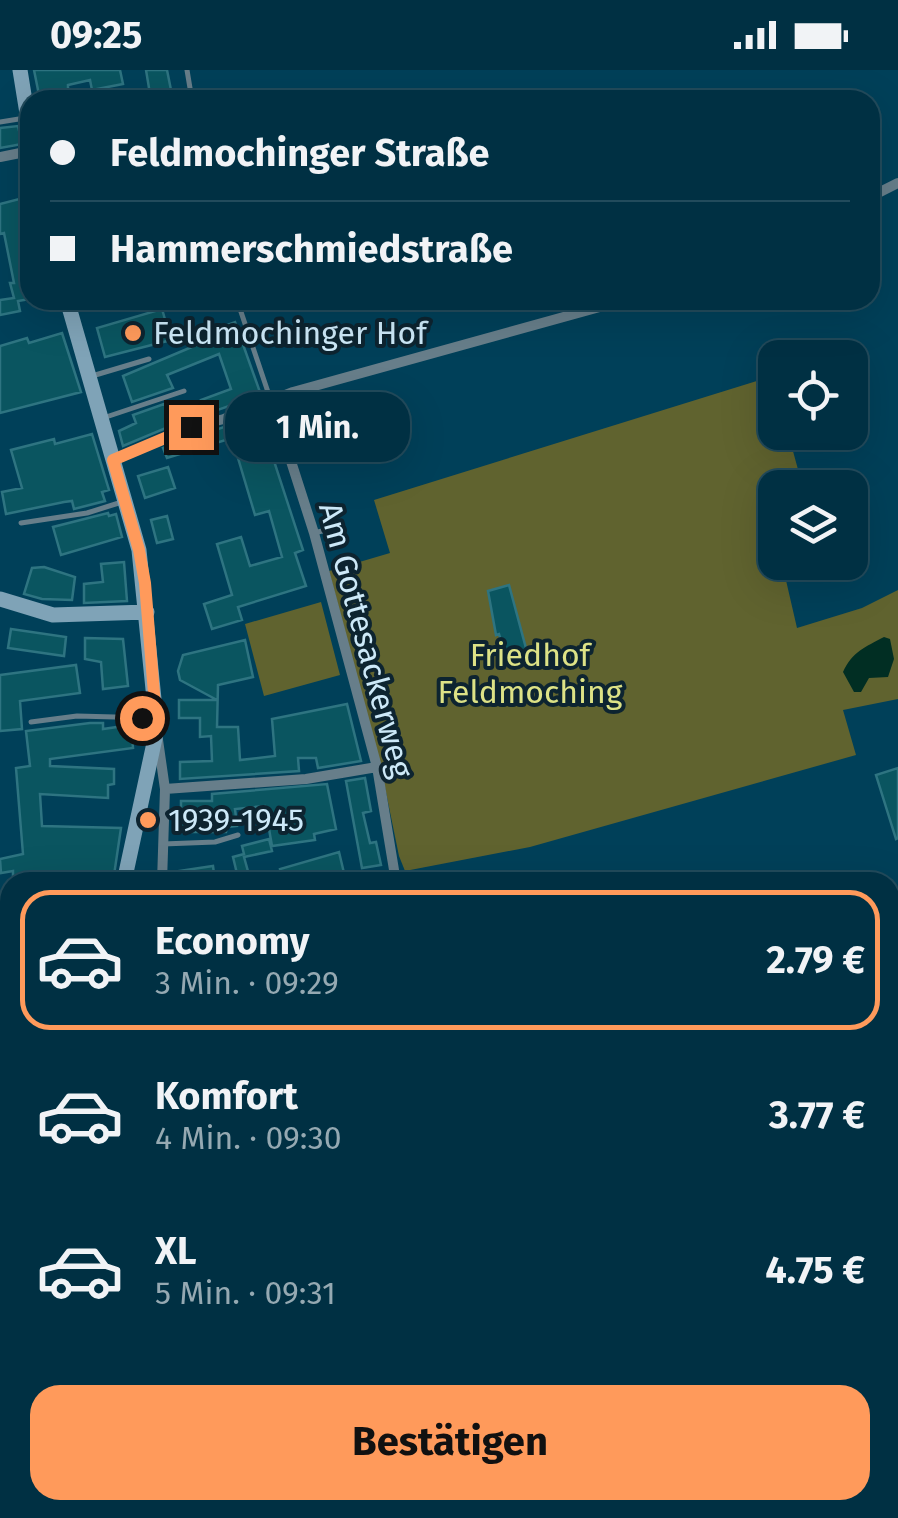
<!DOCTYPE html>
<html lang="de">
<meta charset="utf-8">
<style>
:root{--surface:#003043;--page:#0e3c4e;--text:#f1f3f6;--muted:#95a9b2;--line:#224b5c;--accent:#ff9a5b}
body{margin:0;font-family:"Fira Sans",sans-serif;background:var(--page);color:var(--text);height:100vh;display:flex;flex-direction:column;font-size:38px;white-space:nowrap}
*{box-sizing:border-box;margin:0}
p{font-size:32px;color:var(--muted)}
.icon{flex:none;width:55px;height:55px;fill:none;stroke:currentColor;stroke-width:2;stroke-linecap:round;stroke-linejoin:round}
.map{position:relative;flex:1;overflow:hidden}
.sheet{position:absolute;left:0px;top:802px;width:900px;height:648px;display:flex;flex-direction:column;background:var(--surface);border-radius:30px 30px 0 0;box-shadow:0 10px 40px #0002,0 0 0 2px var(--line)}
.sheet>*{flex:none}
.hud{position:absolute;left:20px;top:20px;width:860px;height:220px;border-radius:30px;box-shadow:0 10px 40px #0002,0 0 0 2px var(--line);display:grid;align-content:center;height:220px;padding:0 30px;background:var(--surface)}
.fabs{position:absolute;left:758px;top:270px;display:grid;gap:20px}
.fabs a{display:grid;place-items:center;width:110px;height:110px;border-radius:20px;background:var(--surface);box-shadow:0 10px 40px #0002,0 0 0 2px var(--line);font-size:50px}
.end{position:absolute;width:45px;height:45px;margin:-22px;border:12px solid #ff9a5b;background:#111;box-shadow:0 0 0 5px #111}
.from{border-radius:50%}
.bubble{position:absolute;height:70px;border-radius:30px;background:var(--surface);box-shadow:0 10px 40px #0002,0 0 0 2px var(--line);font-size:32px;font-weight:700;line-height:70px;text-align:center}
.hud b{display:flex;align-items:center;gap:35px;height:95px;font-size:38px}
.hud b+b{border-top:2px solid var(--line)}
.hud i{width:25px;height:25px;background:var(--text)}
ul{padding:18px 0 0;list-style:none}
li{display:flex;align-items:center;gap:30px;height:140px;margin:0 20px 15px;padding:0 10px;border:5px solid transparent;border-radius:30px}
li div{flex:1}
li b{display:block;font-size:38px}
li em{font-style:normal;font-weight:700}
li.selected{border-color:var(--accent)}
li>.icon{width:90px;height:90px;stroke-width:1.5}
.action{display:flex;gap:20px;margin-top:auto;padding:20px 30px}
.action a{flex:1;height:115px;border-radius:30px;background:var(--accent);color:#111;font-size:40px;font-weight:700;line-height:115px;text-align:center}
.status{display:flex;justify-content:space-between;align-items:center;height:70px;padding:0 50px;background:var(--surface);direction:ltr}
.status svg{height:28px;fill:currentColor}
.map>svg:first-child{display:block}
.green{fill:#60632f}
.water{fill:#012e23}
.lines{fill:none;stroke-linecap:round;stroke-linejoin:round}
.stream{stroke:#012e23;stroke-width:4}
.building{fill:#0a5560;stroke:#2e7481;stroke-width:2.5}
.service{stroke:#677e8a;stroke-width:5}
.minor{stroke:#677e8a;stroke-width:10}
.tertiary{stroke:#677e8a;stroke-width:12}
.secondary{stroke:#7fa3b7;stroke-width:15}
.route{stroke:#ff9a5b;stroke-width:12}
.poi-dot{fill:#ff9a5b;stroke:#0d2430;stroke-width:4}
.labels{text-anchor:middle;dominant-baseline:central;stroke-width:8;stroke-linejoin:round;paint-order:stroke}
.poi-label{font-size:32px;fill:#cde9f8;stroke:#0d2430;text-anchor:start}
.street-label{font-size:32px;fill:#cde9f8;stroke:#0d2430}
.park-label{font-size:32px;fill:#dde286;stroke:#0d2430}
</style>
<div class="status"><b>09:25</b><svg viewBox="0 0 49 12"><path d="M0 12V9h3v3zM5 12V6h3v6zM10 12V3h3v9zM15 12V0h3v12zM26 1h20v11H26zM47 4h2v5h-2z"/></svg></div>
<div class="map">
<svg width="898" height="1448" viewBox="0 0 898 1448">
<rect width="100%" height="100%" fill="#004059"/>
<path class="green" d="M773,306L775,362L788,363L802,414L775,418V421L765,424L775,465V492L782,493L797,558L862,538L898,520V629L843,640L856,685L530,777L405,801L399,786L380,693L329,501L390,483L374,430Z
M321,532L340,605L264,626L245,554Z
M0,1356H10V1440H338L249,1448H0Z"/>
<path class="water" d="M884,567L890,569L894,589L888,607L869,608L861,622H854L843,602C852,582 865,577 884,567Z"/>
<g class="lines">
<path class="stream" d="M429,1440L432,1448"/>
</g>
<path class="building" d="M34,0H120L123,14L92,20L90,10L68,15V30H40Z
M146,0H167L173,30H151Z
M18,56L22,74L0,78V58Z
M27,127L30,139V229L18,231L20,241L0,245V230L14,228L10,213H14L4,163L0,164V134Z
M162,239L171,270L105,287L97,258Z
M235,252L261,325L206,344L201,330L231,319L219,284L167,305L173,318L132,332L123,306L206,271L203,264Z
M62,263L81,322L0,343V276L27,268L29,273Z
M164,334L178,353L123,376L119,361L136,353L133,345Z
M259,345L303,480L295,483L306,516L238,537L242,550L212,559L204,534L232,525L217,474L241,467L250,496L282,487L269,441L255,445L232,368L167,388L163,378Z
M92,364L109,420L102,422L105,431L74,439L72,431L64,432L6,444L2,422L22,418L11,380L54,369L55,374Z
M168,397L175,418L145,428L138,406Z
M108,443L109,446L116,444L122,467L61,485L53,457Z
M167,446L173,469L157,473L151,450Z
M124,492L127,531L84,533V514L103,512L101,494Z
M44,497L75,507L72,530L42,529L24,524L32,498Z
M509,515L527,582L506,588L499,564L496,565L488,521Z
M11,559L66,567L64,586L8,578Z
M85,568L123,569L128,616L103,619L101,592L85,589Z
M245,570L253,607L218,615L217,657H238L240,690L275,686L272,649L347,634L361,691L318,698L316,688H298L299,701L180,709V692L212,691L211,666L200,667V648H179V630H217L180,610L178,601L183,585Z
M76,595L80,623L20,631L22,659L0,661V605Z
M90,653H103V659L131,655L133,678L50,689V696L114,699V714L108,715V728L40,724L42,756L121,758L113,812L13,807V801L1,803L0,789L23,784L16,698L30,696L26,661Z
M898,698V768L896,769L876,705Z
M365,708L371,741L363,743L370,773L376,772L381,795L362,798L346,711Z
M327,714L336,759L314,764L315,770L272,776L265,736L235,739L237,756L227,757L226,762H181V731H212V724Z
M269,769L272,781L244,787L251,812H239L233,787L244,784L242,776Z
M339,782L344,803L325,807L326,812H283L280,799Z
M213,796L215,812H181L179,801Z
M10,908V977H1L0,910Z"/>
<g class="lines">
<path class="service" d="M187,0L192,30
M0,52L25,48
M237,230L271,331
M92,306L149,289
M106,347L184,321
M21,453L87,443L122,432
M314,463L330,459
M31,652L77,646L153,648
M163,774L215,772L238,765
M371,812L395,806
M0,1062H10
M0,1256H10"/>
<path class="minor" d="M0,87L30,81
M870,127L898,113
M272,332L314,463L377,697L396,812
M113,390L191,357L224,349L293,322L625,230
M158,670L165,719L162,812
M165,719L306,709L377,697
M0,896L10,893
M0,995H10
M890,1087L898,1097
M890,1198L898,1256
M422,1440L425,1448
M635,1440L638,1448"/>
<path class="tertiary" d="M890,898L898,897"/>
<path class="secondary" d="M20,0L30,62
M67,230L139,480L157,659L124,812
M0,529L53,545L147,542
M0,1249L10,1194"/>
</g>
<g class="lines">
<path class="route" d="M142,648H156L145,513L139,480L113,390L191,357"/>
</g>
<g class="poi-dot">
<circle cx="133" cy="263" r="10"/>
<circle cx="148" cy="750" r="10"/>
</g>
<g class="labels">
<g class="poi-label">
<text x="153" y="263">Feldmochinger Hof</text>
<text x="168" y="750">1939-1945</text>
</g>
<g class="street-label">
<text transform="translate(366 570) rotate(75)">Am Gottesackerweg</text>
</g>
<g class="park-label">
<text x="530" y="585">Friedhof<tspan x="530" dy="37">Feldmoching</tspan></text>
</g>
</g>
</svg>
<div class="fabs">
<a><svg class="icon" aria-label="locate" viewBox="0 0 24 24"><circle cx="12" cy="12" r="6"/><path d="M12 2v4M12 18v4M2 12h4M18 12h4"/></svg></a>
<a><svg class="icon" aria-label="layers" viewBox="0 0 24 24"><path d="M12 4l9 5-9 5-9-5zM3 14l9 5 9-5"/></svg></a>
</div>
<i class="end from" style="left:142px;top:648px"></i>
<i class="end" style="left:191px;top:357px"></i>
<div class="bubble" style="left:225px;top:322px;width:185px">1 Min.</div>
<div class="hud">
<b><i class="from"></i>Feldmochinger Straße</b>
<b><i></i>Hammerschmiedstraße</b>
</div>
<section class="sheet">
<ul>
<li class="selected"><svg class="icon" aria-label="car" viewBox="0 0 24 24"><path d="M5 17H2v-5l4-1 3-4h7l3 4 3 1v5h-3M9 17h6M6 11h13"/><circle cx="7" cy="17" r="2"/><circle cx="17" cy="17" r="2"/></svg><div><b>Economy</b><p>3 Min. · 09:29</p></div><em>2.79 €</em></li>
<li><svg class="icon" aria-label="car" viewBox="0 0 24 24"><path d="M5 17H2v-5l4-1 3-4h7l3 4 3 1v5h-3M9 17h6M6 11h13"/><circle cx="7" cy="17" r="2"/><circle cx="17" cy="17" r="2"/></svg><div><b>Komfort</b><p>4 Min. · 09:30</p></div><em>3.77 €</em></li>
<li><svg class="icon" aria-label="car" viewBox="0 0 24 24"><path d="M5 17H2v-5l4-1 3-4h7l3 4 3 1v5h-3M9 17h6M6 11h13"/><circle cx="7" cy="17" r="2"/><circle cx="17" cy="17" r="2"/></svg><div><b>XL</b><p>5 Min. · 09:31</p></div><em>4.75 €</em></li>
</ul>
<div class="action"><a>Bestätigen</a></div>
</section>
</div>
